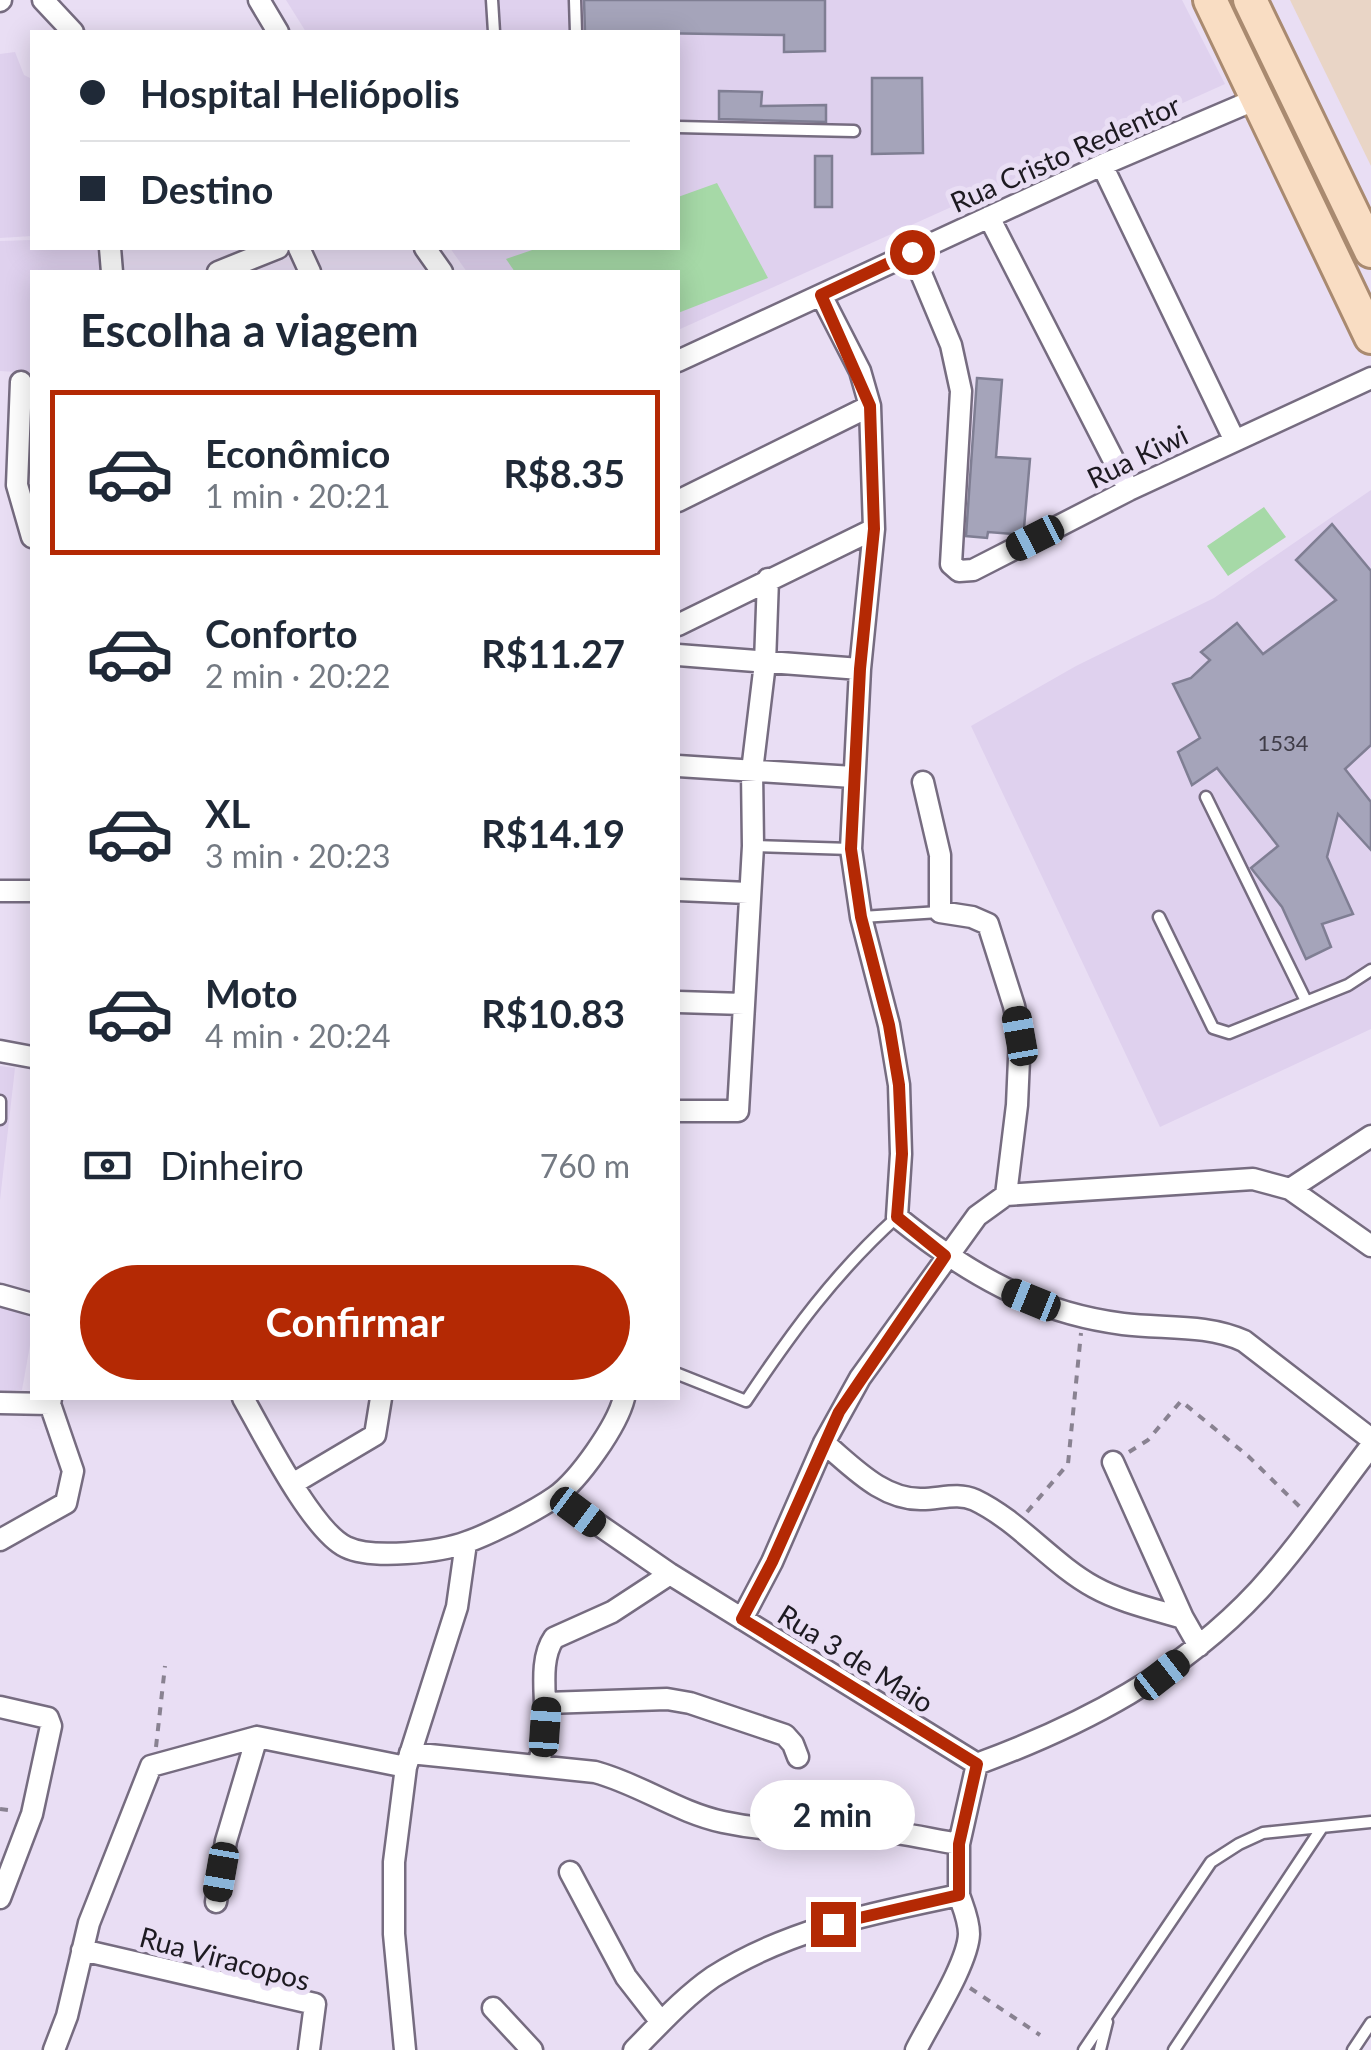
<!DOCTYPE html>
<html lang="pt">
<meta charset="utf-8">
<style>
:root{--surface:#fff;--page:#f6f6f7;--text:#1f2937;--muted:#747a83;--line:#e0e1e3;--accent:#b42904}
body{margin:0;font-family:Lato,sans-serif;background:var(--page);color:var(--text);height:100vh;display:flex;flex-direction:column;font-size:38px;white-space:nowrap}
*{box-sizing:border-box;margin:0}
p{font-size:32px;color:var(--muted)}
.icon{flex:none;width:55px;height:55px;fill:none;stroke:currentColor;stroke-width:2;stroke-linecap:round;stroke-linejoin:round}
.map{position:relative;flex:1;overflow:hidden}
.sheet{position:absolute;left:30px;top:270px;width:650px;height:1130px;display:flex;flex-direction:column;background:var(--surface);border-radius:0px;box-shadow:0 5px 25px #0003}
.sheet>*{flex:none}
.guide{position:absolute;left:30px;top:30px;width:650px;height:220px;border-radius:0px;box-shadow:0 5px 25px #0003;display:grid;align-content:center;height:220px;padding:0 50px;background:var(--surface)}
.end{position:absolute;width:45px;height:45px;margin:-22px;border:12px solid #b42904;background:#fff;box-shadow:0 0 0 5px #fff}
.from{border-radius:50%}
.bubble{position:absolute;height:70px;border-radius:35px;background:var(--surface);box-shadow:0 5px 25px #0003;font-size:32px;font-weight:700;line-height:70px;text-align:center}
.car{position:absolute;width:30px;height:60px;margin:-30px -15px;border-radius:12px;box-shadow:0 0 8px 2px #0007;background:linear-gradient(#222 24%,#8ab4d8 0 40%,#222 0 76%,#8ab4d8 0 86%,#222 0)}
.guide b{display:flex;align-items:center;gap:35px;height:95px;font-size:38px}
.guide b+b{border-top:2px solid var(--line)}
.guide i{width:25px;height:25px;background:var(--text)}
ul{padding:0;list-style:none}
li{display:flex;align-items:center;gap:30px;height:165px;margin:0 20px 15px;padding:0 30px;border:5px solid transparent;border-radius:0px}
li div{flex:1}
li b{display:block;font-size:38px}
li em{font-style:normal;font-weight:700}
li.selected{border-color:var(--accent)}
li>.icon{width:90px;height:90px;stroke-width:1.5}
h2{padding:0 50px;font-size:45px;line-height:120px}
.pay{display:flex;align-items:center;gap:25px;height:110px;padding:0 50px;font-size:38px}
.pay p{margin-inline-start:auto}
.action{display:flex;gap:20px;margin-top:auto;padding:20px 50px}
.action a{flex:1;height:115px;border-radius:60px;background:var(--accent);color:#fff;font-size:40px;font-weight:700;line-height:115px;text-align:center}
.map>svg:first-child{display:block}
.commercial{fill:#e9d5c6}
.built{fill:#dfd1ee}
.green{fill:#a6d9a7}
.building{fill:#a5a4ba;stroke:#7f7e93;stroke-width:2.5}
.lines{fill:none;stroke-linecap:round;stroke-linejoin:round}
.lane-casing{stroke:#766c80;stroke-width:15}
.street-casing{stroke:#766c80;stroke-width:25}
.primary-casing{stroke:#a98a70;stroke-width:38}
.path{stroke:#898291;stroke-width:4;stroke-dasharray:8 8;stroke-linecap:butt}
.lane{stroke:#fff;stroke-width:10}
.street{stroke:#fff;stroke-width:20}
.primary{stroke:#f9ddc3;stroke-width:32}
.route{stroke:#b42904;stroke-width:12}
.labels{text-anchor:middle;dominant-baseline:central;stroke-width:10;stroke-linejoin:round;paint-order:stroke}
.number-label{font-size:22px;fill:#3f3c47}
.street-label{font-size:28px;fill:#1d1a21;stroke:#e9def4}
</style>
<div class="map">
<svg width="1371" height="2050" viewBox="0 0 1371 2050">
<rect width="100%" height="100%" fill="#e9def4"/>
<path class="commercial" d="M1290,0H1371V166Z"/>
<path class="built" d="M286,0H1182L1225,84L678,330V272H467L450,248H678V32H306Z
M15,52L24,75L32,79V236L0,238V54Z
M32,240V248H105L107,272H32V373L0,371V241Z
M1371,490V1029L1160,1127L971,726L1076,666L1214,598Z
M0,1066L15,1068L0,1200Z
M0,1304L32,1313V1334L22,1390L0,1392Z"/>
<path class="green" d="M717,183L768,278L678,313V272H515L506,259L538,248H678V197Z
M1264,507L1286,537L1228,576L1207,546Z"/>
<path class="building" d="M584,0H825V51L784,52V35L585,32Z
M872,78H922L923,153L872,154Z
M719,91L762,92L761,106L826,105V122L719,119Z
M815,156H832V207H815Z
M977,378L1002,380L996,457L1030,459L1024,528L1013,534L988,532L987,538L966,536Z
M1332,524L1371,571V745L1345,769L1371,802V850L1338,814L1327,857L1353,914L1322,924L1331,947L1306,959L1282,907L1251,868L1278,846L1217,768L1192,785L1178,752L1200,738L1173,684L1191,678L1210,660L1201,652L1237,623L1263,654L1336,600L1296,560Z"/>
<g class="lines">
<g class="lane-casing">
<path id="lane" d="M492,0L494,32
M575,0L576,32
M678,127L854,131
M1206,797L1306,1001
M753,846L851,849
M862,917L939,912
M1159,917L1213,1028L1229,1033L1348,985L1371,970
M0,1101V1119
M678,1374L746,1401C792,1332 835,1273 897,1217
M1084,2050L1211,1862L1239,1844L1263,1833L1371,1822
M1100,2050L1107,2022
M1174,2050L1321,1829
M1353,2050L1371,2023"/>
</g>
<g class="street-casing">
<path id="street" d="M43,0L73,32
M259,0L278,32
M0,1L1,0
M1102,165L1234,439
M989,217L1129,490
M110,248L112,272
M299,248L310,272
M425,248L442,272
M912,252L951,345L961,391L951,564L959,571L973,570L1129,490L1371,378
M218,272L278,248
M821,295L860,371L870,406L874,529L860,669L851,849L861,917L889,1025L899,1085L901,1154L897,1217C965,1272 1034,1313 1123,1324C1165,1329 1206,1324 1244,1341L1371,1439
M678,361L1102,165L1259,98
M21,382L17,485L32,537
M678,501L870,406
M678,625L874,529
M678,655L860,669
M678,766L853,777
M923,782L940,855V912L972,917L988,924L1014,1006L1020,1036L1017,1105L1006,1195
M678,890L748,893
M0,891H32
M678,1002L744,1004
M0,1051L32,1057
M678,1111H738L753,846L752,771L765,663L768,579
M1290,1189L1371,1136
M0,1295L32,1304
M243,1398C263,1433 312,1531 346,1547C373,1560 440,1552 467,1542C490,1534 535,1511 555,1497C579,1480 617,1426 624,1398
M0,1403L50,1404
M824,1443C852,1466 882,1500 922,1499C940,1499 958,1492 975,1500C1019,1521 1052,1564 1094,1587C1121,1602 1153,1609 1183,1618L1199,1646
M1113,1462L1183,1618
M294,1483L375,1435L381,1398
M557,1496L670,1574L977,1764
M0,1540L66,1503L73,1471L50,1404L51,1398
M742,1619L772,1562L824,1443L860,1378L977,1216L1006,1195L1253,1179L1290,1189L1371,1246
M546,1703L667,1699L690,1703L785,1735L793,1744L798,1757
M0,1707L48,1718L51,1726L32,1814L0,1898
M410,1753L595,1772C640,1784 677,1812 723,1822C774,1833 810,1830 861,1830C894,1830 927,1839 959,1844
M539,1765C541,1752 544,1739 545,1725C547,1698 538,1661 554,1638L612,1612L670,1574
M570,1872L626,1977L661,2022
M216,1902L226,1841L257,1737
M82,1950L315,2004L309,2050
M493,2008L532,2050
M54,2050L67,2016L89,1923L151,1766L257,1737L406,1767
M405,2050L394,1934V1862L406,1767L457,1607L466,1543
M634,2050C659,2025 684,1997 713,1977C788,1929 874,1913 959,1895V1844L977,1764C1083,1725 1181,1674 1259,1590C1300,1545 1334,1494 1371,1446
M916,2050C930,2022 968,1963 969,1934C969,1920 963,1907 959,1895"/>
</g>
<g class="primary-casing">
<path id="primary" d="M1210,0L1371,337
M1250,0L1371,251"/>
</g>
<path class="path" d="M1129,1452L1148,1440L1181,1401L1248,1456L1302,1509
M1027,1512L1068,1464L1081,1333
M156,1747L165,1666
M0,1809L15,1811
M970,1988L1040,2035"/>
<use href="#lane" class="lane"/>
<use href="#street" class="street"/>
<use href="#primary" class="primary"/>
</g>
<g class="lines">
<path class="route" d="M833,1924L959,1895V1844L977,1764L742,1619L772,1562L839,1412L945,1256L897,1217L902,1154L899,1085L889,1025L861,917L851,849L860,669L874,529L870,406L821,295L912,252"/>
</g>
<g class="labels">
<g class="number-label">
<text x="1283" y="742">1534</text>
</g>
<g class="street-label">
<text transform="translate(1065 153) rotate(-24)">Rua Cristo Redentor</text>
<text transform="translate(1137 456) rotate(-26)">Rua Kiwi</text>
<text transform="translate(856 1658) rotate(32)">Rua 3 de Maio</text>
<text transform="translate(225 1958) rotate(15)">Rua Viracopos</text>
</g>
</g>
</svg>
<i class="end from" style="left:912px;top:252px"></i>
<i class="end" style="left:833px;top:1924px"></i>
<div class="bubble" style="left:750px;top:1780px;width:165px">2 min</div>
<i class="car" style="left:1035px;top:538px;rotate:243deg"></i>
<i class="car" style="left:1020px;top:1036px;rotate:350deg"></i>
<i class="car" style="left:1031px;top:1300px;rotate:292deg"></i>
<i class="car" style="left:578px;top:1512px;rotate:127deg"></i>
<i class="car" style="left:1162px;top:1675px;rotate:52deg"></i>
<i class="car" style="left:545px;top:1727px;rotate:4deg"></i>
<i class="car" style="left:221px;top:1872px;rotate:190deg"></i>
<div class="guide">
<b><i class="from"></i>Hospital Heliópolis</b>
<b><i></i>Destino</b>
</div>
<section class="sheet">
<h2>Escolha a viagem</h2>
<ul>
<li class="selected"><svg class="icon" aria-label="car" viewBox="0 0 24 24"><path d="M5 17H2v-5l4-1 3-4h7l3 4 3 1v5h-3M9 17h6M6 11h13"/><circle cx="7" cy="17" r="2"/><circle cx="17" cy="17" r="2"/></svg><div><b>Econômico</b><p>1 min · 20:21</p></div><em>R$8.35</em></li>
<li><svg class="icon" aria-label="car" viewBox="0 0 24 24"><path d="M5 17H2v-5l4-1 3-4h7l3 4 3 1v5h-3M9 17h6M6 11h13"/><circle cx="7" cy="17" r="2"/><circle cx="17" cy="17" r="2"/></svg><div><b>Conforto</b><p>2 min · 20:22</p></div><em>R$11.27</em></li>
<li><svg class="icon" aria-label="car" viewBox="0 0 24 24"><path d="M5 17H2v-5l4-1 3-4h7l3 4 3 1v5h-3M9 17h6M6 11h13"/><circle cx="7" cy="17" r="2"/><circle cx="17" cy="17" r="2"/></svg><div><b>XL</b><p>3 min · 20:23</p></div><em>R$14.19</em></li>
<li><svg class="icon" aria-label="car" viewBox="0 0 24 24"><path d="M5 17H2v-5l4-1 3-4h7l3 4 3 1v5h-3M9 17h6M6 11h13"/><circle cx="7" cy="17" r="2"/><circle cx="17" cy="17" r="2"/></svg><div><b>Moto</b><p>4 min · 20:24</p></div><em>R$10.83</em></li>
</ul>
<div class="pay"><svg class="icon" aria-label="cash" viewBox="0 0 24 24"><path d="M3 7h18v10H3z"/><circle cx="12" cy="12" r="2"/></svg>Dinheiro<p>760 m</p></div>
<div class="action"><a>Confirmar</a></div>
</section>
</div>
